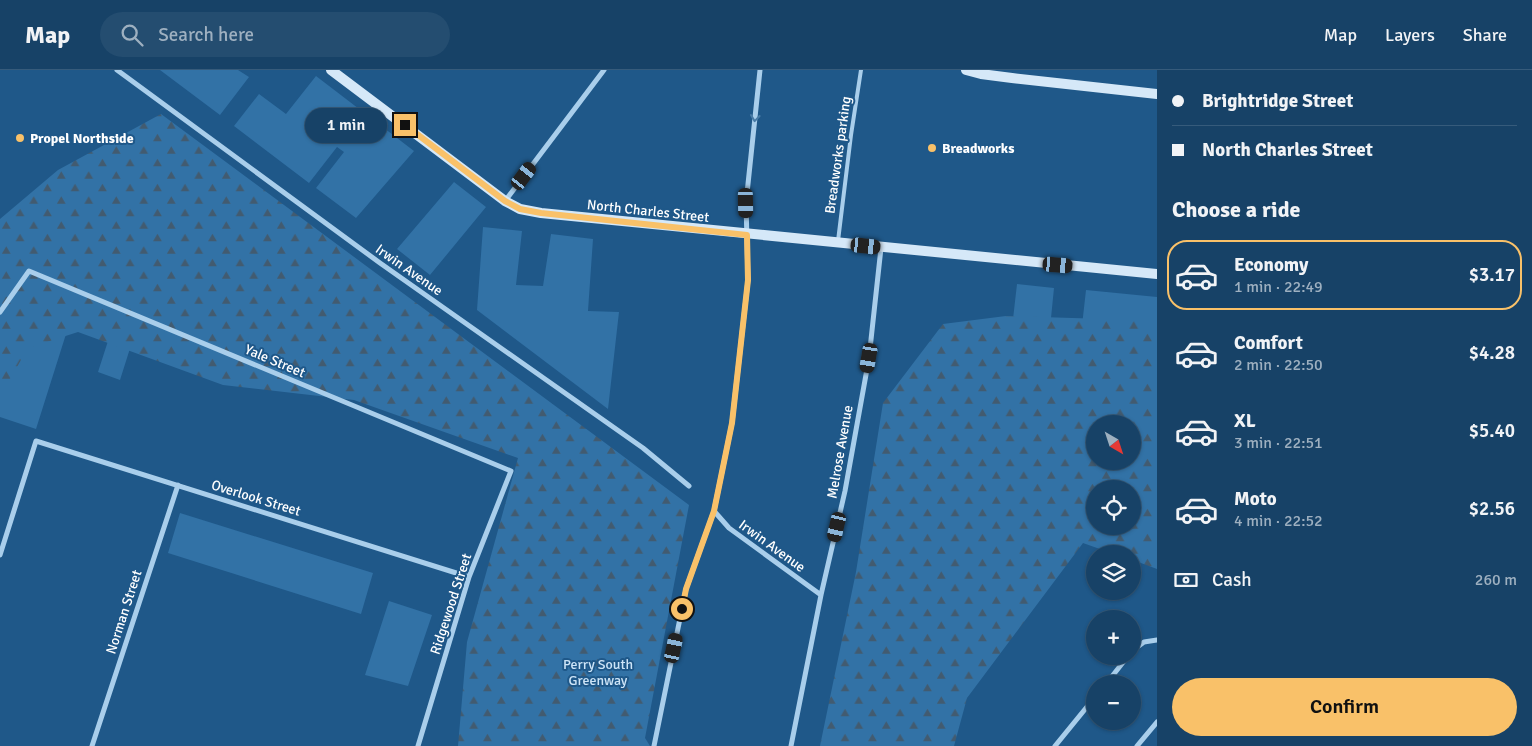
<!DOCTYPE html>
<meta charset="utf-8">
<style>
:root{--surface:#174267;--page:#244d70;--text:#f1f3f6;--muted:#9eb0c0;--line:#365b7b;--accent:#f9c169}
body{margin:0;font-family:Signika,sans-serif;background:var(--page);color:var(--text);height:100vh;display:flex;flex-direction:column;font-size:19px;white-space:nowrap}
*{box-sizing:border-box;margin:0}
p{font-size:16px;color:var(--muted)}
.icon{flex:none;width:28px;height:28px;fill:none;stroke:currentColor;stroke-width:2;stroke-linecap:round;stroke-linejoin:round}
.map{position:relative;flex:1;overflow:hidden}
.side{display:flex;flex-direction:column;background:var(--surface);width:375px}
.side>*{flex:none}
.banner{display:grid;align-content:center;height:110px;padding:0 15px;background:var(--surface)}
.needle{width:32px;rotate:141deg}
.fabs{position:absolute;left:1086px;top:345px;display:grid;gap:10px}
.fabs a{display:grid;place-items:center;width:55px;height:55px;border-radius:50%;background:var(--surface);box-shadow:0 1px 4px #0004,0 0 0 1px var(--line);font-size:25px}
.end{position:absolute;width:22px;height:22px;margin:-11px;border:6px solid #f9c169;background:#111;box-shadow:0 0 0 2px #111}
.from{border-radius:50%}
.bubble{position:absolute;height:35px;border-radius:18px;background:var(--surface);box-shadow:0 1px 4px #0004,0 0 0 1px var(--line);font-size:16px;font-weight:600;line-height:35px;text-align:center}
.car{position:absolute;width:15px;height:30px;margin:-15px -8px;border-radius:6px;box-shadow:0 0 4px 1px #0007;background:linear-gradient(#222 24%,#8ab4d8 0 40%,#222 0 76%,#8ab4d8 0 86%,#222 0)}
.banner b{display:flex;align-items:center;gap:18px;height:48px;font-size:19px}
.banner b+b{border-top:1px solid var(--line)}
.banner i{width:12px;height:12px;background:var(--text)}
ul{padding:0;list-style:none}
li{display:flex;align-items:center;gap:15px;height:70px;margin:0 10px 8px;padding:0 5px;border:2px solid transparent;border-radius:20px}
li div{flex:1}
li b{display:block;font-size:19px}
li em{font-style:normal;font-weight:600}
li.on{border-color:var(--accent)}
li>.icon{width:45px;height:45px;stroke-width:1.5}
h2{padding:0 15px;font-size:22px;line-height:60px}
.pay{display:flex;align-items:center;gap:12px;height:55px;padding:0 15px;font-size:19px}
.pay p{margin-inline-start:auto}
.action{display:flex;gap:10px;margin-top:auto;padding:10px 15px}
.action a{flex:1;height:58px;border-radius:30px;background:var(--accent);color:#111;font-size:20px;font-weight:600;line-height:58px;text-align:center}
header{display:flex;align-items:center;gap:30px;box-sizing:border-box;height:70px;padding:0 25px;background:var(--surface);border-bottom:1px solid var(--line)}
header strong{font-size:24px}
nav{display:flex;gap:28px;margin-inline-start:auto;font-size:18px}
.search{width:350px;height:45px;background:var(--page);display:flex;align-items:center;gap:12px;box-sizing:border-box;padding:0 18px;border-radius:28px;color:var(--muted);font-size:19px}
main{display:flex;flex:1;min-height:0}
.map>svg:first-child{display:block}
.green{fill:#3272a6}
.forest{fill:url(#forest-firs);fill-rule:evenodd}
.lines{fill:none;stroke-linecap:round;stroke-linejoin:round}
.lane{stroke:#a9ceeb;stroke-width:4}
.street{stroke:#a9ceeb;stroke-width:5}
.secondary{stroke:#d5e8f8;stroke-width:10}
.oneway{stroke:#487ba6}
.route{stroke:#f9c169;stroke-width:6}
.poi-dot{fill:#f9c169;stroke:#1f5889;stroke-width:2}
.labels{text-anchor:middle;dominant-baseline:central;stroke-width:4;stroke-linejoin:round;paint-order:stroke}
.poi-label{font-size:14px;font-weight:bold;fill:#fff;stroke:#1f5889;text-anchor:start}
.street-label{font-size:14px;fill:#fff;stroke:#1f5889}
.park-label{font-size:14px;fill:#cee5f8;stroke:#1f5889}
</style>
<header>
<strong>Map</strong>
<div class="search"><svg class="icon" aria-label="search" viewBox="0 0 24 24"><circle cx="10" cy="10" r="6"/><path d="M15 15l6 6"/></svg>Search here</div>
<nav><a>Map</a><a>Layers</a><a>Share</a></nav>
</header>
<main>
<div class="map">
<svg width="1157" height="676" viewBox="0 0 1157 676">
<defs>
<pattern id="forest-firs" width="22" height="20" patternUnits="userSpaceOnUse" patternTransform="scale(1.25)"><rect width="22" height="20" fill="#3272a6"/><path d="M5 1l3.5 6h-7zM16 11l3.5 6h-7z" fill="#425b70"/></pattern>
</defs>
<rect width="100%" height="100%" fill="#1f5889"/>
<path class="green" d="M160,0H238L249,7L220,45Z
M316,6L414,81L356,148L316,118L344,82L337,77L309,113L234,56L259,24L286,44Z
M454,112L486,137L430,205L397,179Z
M483,157L522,161L516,215L543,216L551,164L593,169L588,241L619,242L608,339L477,240Z
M1017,214L1054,218L1047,288L1009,284Z
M1086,220L1157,227V299L1078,291Z
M79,223L36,359L0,347V275Z
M118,240L139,250L120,310L98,302Z
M180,443L373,503L361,544L168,483Z
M389,531L432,545L408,616L365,605Z"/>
<path class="forest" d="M161,44L689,435L645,668L650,676H458L467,572L518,388L354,330L223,315L78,262L28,278L0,326V149L58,100Z
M1006,246L1136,250L1157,253V499L1133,490L1132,484H1114L1083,473L967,628L954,676H820L856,502L883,333L943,254ZM1095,354H1132V391H1095ZM1095,419H1132V456H1095Z"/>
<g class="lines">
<path class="lane" d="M838,171L851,65L861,0"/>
<path class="street" d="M117,0L380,193L643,378L689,416
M505,131L604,0
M0,242L29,201L511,401L469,507L418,676
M714,441L729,458L821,525
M0,485L36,371L469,507
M1132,581L1144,572L1157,570
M1106,614L1128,586
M92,676L178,415
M654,676L686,519L714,441L732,353L748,210L746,133L760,0
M791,676L821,525L845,421L869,288L881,178
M1055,676L1095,627
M1137,676L1157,652"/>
<path class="secondary" d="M331,0L505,131L520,139L541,143L1157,204
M966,0L981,4L1012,8L1157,24"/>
</g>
<defs><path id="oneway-chevron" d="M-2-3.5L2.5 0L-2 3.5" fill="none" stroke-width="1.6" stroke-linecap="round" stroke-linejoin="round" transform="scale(1.25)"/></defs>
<use class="oneway" href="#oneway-chevron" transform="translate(755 48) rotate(96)"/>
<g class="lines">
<path class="route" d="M405,55L505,131L520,139L541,143L747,165L748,210L732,353L714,441L686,519L682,539"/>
</g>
<g class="poi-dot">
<circle cx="20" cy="68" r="5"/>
<circle cx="932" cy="78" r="5"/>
</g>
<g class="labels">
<g class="poi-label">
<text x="30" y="68">Propel Northside</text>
<text x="942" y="78">Breadworks</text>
</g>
<g class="street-label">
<text transform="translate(838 85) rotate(-82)">Breadworks parking</text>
<text transform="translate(648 141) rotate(6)">North Charles Street</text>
<text transform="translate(409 200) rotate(35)">Irwin Avenue</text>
<text transform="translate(275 291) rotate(23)">Yale Street</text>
<text transform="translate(840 382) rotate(-80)">Melrose Avenue</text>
<text transform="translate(256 428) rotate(17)">Overlook Street</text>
<text transform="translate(772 476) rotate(36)">Irwin Avenue</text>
<text transform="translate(451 534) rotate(-72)">Ridgewood Street</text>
<text transform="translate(124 542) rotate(-72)">Norman Street</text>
</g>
<g class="park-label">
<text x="598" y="594">Perry South<tspan x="598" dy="16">Greenway</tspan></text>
</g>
</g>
</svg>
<div class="fabs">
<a><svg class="needle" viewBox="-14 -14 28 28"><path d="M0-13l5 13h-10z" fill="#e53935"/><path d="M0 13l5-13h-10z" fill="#9eb0c0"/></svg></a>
<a><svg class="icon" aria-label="locate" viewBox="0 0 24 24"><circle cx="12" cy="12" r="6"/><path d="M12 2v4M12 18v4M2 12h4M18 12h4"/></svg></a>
<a><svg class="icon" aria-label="layers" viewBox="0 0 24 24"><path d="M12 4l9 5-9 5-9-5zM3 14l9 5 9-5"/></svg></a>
<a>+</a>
<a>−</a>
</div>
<i class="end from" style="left:682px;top:539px"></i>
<i class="end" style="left:405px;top:55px"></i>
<div class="bubble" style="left:305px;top:38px;width:82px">1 min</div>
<i class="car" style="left:524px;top:106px;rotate:37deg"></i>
<i class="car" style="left:746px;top:133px;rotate:179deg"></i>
<i class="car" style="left:866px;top:176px;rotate:96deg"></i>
<i class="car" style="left:1058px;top:195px;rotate:95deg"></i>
<i class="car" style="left:869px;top:288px;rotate:190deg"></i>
<i class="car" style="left:837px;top:457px;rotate:193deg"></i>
<i class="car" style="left:674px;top:578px;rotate:12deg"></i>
</div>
<section class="side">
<div class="banner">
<b><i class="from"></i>Brightridge Street</b>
<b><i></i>North Charles Street</b>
</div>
<h2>Choose a ride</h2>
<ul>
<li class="on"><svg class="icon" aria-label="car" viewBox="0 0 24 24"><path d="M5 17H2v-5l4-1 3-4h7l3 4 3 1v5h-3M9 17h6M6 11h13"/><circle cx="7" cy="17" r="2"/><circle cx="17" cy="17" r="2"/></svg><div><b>Economy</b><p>1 min · 22:49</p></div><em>$3.17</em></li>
<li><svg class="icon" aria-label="car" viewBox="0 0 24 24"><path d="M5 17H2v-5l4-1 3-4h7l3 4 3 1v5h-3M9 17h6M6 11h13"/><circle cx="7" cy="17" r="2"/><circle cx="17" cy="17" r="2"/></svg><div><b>Comfort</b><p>2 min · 22:50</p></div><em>$4.28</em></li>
<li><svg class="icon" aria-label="car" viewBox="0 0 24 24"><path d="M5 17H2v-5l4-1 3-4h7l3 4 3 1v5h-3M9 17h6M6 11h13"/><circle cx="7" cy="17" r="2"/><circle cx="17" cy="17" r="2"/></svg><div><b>XL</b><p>3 min · 22:51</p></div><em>$5.40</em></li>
<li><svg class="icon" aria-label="car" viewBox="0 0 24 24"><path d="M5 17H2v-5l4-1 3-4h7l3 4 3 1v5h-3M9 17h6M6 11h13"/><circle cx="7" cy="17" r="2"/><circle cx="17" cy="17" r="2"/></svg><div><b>Moto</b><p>4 min · 22:52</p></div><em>$2.56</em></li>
</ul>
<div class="pay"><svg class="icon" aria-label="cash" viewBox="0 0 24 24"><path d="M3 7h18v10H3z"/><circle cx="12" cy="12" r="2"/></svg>Cash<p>260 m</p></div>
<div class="action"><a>Confirm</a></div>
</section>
</main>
